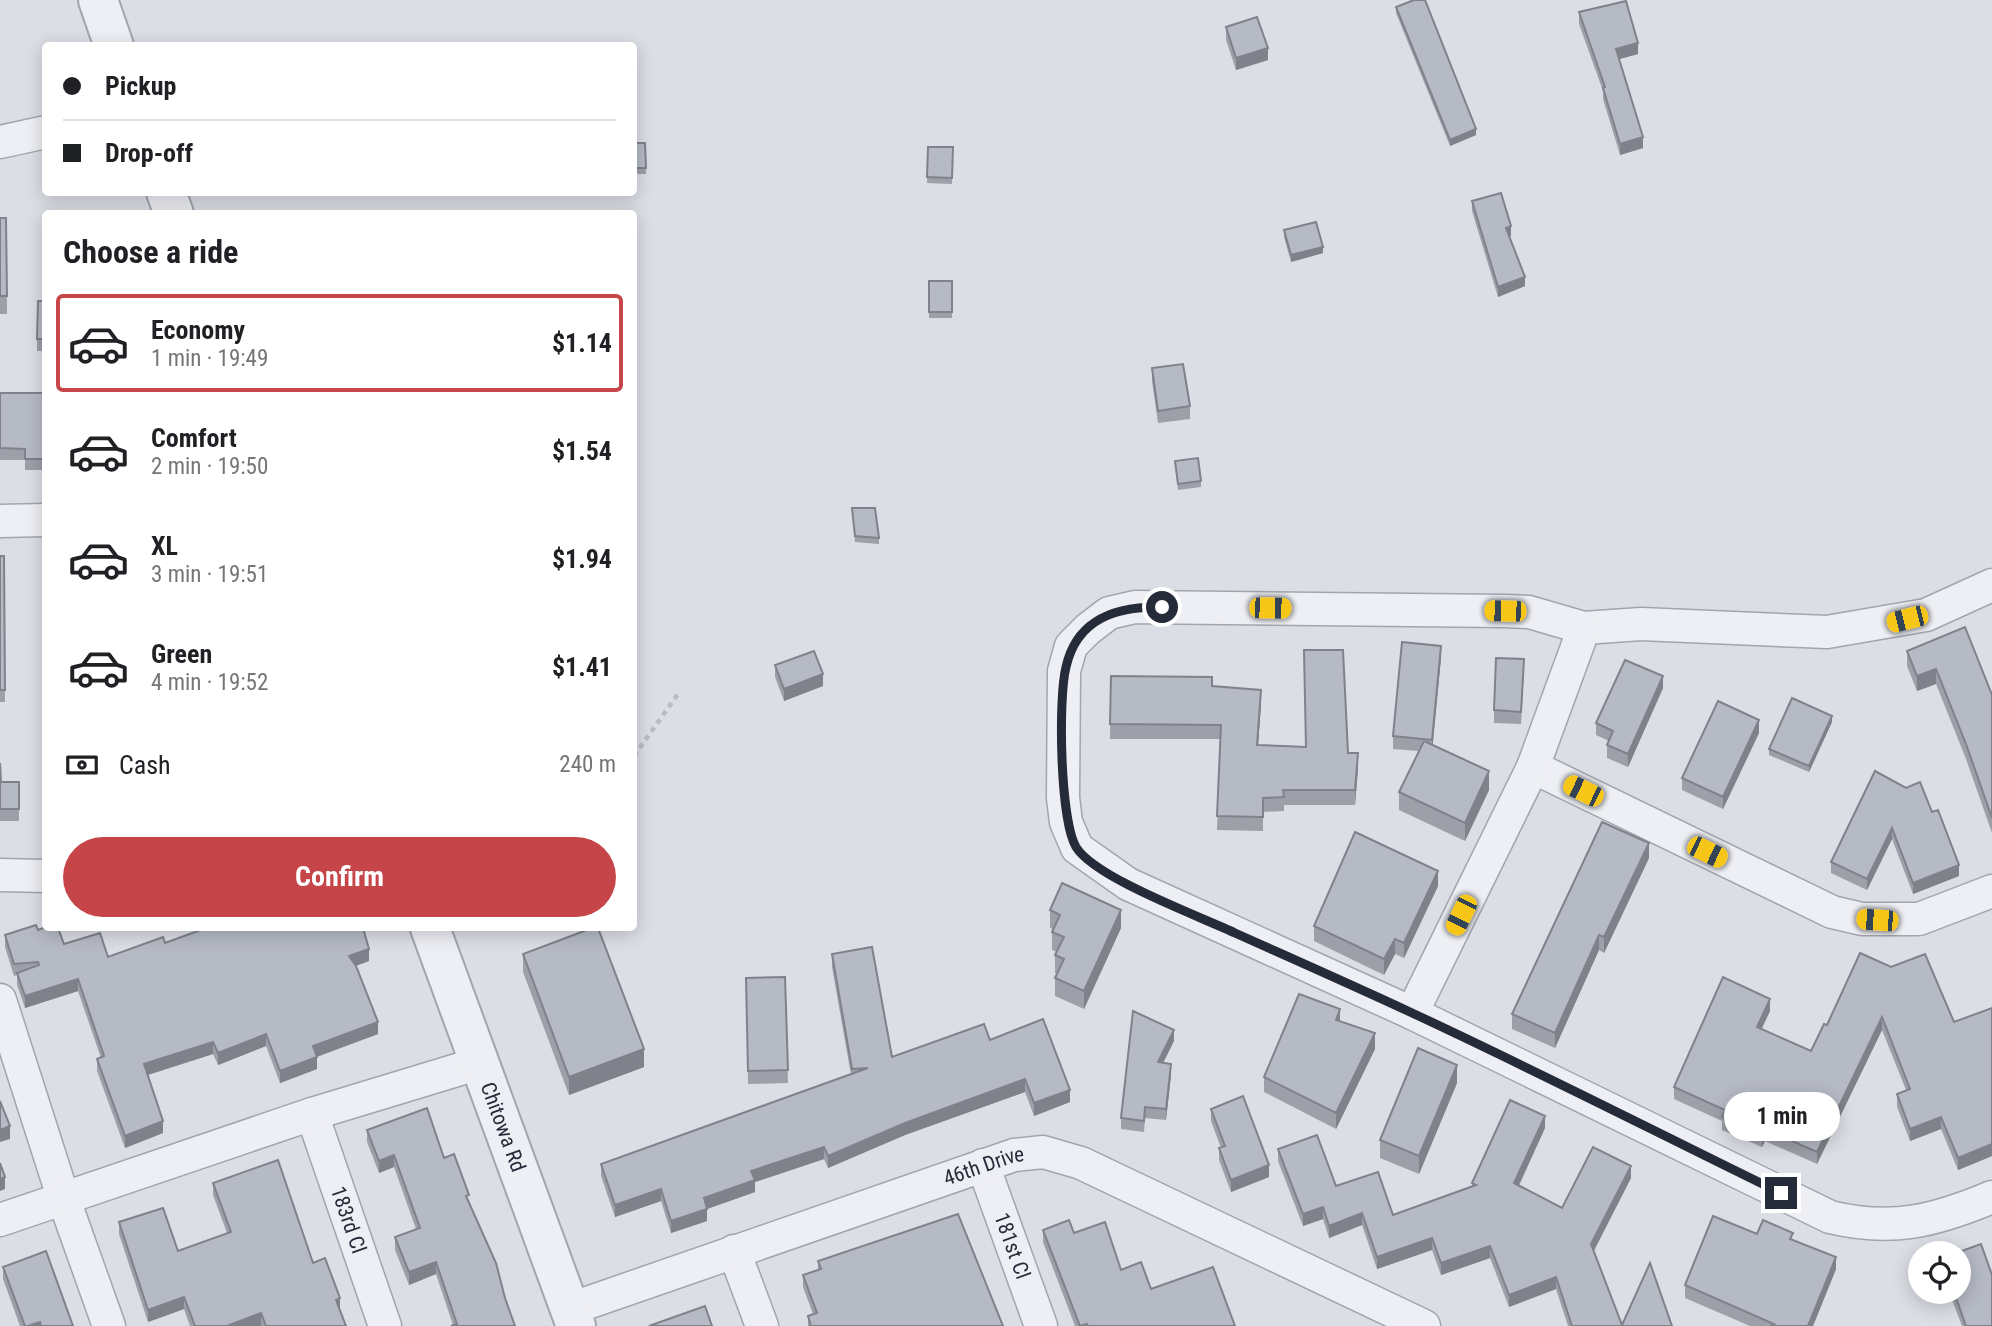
<!DOCTYPE html>
<meta charset="utf-8">
<style>
:root{--surface:#fff;--page:#f2f2f2;--text:#202124;--muted:#757577;--line:#e0e0e0;--accent:#c64549}
body{margin:0;font-family:"Roboto Condensed",sans-serif;background:var(--page);color:var(--text);height:100vh;display:flex;flex-direction:column;font-size:26px;white-space:nowrap}
*{box-sizing:border-box;margin:0}
p{font-size:23px;color:var(--muted)}
.icon{flex:none;width:38px;height:38px;fill:none;stroke:currentColor;stroke-width:2;stroke-linecap:round;stroke-linejoin:round}
.map{position:relative;flex:1;overflow:hidden}
.drawer{position:absolute;left:42px;top:210px;width:595px;height:721px;display:flex;flex-direction:column;background:var(--surface);border-radius:7px;box-shadow:0 4px 18px #0003}
.drawer>*{flex:none}
.top-card{position:absolute;left:42px;top:42px;width:595px;height:154px;border-radius:7px;box-shadow:0 4px 18px #0003;display:grid;align-content:center;height:154px;padding:0 21px;background:var(--surface)}
.controls{position:absolute;left:1908px;top:1241px;display:grid;gap:14px}
.controls a{display:grid;place-items:center;width:63px;height:63px;border-radius:50%;background:var(--surface);box-shadow:0 4px 18px #0003;font-size:35px}
.end{position:absolute;width:32px;height:32px;margin:-16px;border:9px solid #262b3a;background:#fff;box-shadow:0 0 0 4px #fff}
.from{border-radius:50%}
.bubble{position:absolute;height:49px;border-radius:24px;background:var(--surface);box-shadow:0 4px 18px #0003;font-size:23px;font-weight:700;line-height:49px;text-align:center}
.car{position:absolute;width:21px;height:42px;margin:-21px -10px;border-radius:9px;box-shadow:0 0 5px 2px #0007;background:linear-gradient(#f5c518 24%,#345 0 40%,#f5c518 0 76%,#345 0 86%,#f5c518 0)}
.top-card b{display:flex;align-items:center;gap:24px;height:66px;font-size:26px}
.top-card b+b{border-top:2px solid var(--line)}
.top-card i{width:18px;height:18px;background:var(--text)}
ul{padding:0;list-style:none}
li{display:flex;align-items:center;gap:21px;height:98px;margin:0 14px 10px;padding:0 7px;border:4px solid transparent;border-radius:7px}
li div{flex:1}
li b{display:block;font-size:26px}
li em{font-style:normal;font-weight:700}
li.active{border-color:var(--accent)}
li>.icon{width:63px;height:63px;stroke-width:1.5}
h2{padding:0 21px;font-size:32px;line-height:84px}
.pay{display:flex;align-items:center;gap:18px;height:77px;padding:0 21px;font-size:26px}
.pay p{margin-inline-start:auto}
.cta{display:flex;gap:14px;margin-top:auto;padding:14px 21px}
.cta a{flex:1;height:80px;border-radius:42px;background:var(--accent);color:#fff;font-size:28px;font-weight:700;line-height:80px;text-align:center}
.map>svg:first-child{display:block}
.lines{fill:none;stroke-linecap:round;stroke-linejoin:round}
.minor-casing{stroke:#a2a5ae;stroke-width:35}
.tertiary-casing{stroke:#a2a5ae;stroke-width:42}
.path{stroke:#babcc4;stroke-width:4.5;stroke-dasharray:5 5;stroke-linecap:butt}
.minor{stroke:#eeeff4;stroke-width:32}
.tertiary{stroke:#eeeff4;stroke-width:38}
.wall{fill:#9da0a9}
.shaded-wall{fill:#7f828a}
.building{fill:#b6bac5;stroke:#7f828a;stroke-width:2}
.route{stroke:#262b3a;stroke-width:9}
.labels{text-anchor:middle;dominant-baseline:central;stroke-width:6;stroke-linejoin:round;paint-order:stroke}
.street-label{font-size:21px;fill:#262b3a;stroke:#ebedf3}
</style>
<div class="map">
<svg width="1992" height="1326" viewBox="0 0 1992 1326">
<rect width="100%" height="100%" fill="#dcdee5"/>
<g class="lines">
<g class="minor-casing">
<g id="minor">
<path d="M0,142L46,132"/>
<path d="M0,521L46,520"/>
<path d="M1992,585L1926,615L1827,632L1641,624L1584,628L1529,612L1505,611L1135,607L1109,613L1088,629L1071,646L1064,671L1063,798L1066,822L1077,848L1128,884L1412,1013L1830,1217C1892,1232 1935,1221 1992,1197"/>
<path d="M1533,767L1832,912L1862,919H1919L1992,891"/>
<path d="M0,875L46,876"/>
<path d="M0,1000L63,1197L109,1326"/>
<path d="M1412,1013L1533,767L1584,628"/>
<path id="s1" d="M312,1114L385,1326"/>
<path id="s2" d="M983,1165L1041,1326"/>
<path d="M0,1220L312,1114L480,1063"/>
<path d="M734,1251L762,1326"/>
<path id="s3" d="M570,1309L1014,1155L1043,1152L1081,1163L1424,1326"/>
</g>
</g>
<g class="tertiary-casing">
<g id="tertiary">
<path d="M98,0L114,46"/>
<path d="M166,192L174,214"/>
<path id="s4" d="M430,928L576,1326"/>
</g>
</g>
<path class="path" d="M634,756L680,691"/>
<use href="#minor" class="minor"/>
<use href="#tertiary" class="tertiary"/>
</g>
<path class="wall" d="M1396,7L1476,135L1450,146L1396,13Z
M1579,12L1638,54L1619,59L1643,148L1620,155L1603,99V91L1579,24Z
M1226,27L1268,60L1236,70L1226,40Z
M634,143H645L646,174H634Z
M928,147H953L952,184L927,183Z
M1472,201L1511,236H1509L1525,286L1498,297L1472,211Z
M0,218H6L7,314H0Z
M1284,230L1323,253L1291,262L1284,237Z
M929,281H952V318H929Z
M46,301V351H37V339Z
M1152,368L1190,406V419L1158,423L1152,381Z
M0,393H46V470H25V460H0Z
M1175,461L1201,481V487L1178,490Z
M852,508L879,538V544L855,542Z
M0,556H4L5,702H0Z
M1907,651L1992,695V833L1966,759L1936,684L1917,691L1907,666Z
M1441,658L1432,745L1489,790L1465,841L1399,810V792L1419,751L1393,749V736Z
M775,665L823,686L784,701L775,677Z
M1524,671L1521,724L1494,723V710Z
M1111,676L1212,686L1261,704L1258,745L1348,753L1358,768L1355,805H1284V811L1263,812V831L1217,830L1220,739H1110Z
M1663,688L1628,767L1607,758V745L1609,741L1596,735V723Z
M1832,722L1809,772L1769,755V749Z
M1759,733L1723,809L1682,790V778Z
M0,763L1,782H19V821H0Z
M1875,771L1932,812L1959,876L1913,894L1892,839L1867,890L1831,873V862Z
M1649,858L1604,953L1599,950L1555,1048L1512,1029V1014Z
M1438,886L1404,958L1395,954L1384,975L1314,941V926Z
M1050,910L1121,928L1084,1009L1055,996V978L1057,974L1055,973V955L1057,952L1052,950V932L1053,929L1050,928Z
M38,930L64,944L108,957L165,943L369,961L356,966L378,1034L317,1057V1069L280,1083L266,1046L218,1065L213,1054L148,1075L163,1133L125,1148L97,1071V1059L101,1058L78,991L25,1008L17,985V975L14,976L5,947V935Z
M1860,953L1954,1022L1992,1008V1156L1958,1170L1941,1129L1910,1141L1897,1107V1094L1906,1090L1882,1030L1817,1164L1765,1141L1762,1147L1722,1130V1121L1674,1099V1087L1770,1011L1761,1029L1811,1051L1827,1025Z
M523,954L644,1067L569,1095L523,972Z
M832,954L892,1057L990,1040L1070,1102L1034,1116L1025,1092L905,1135L828,1168L824,1159L755,1182V1192L707,1209V1221L671,1233L661,1201L615,1217L601,1176V1164L851,1075L832,967Z
M785,977L788,1083L748,1084L746,978Z
M1340,1021L1375,1049L1336,1129L1264,1092V1077Z
M1174,1041L1163,1063L1171,1075L1166,1120L1145,1118L1144,1132L1121,1129V1118Z
M1457,1083L1419,1174L1380,1158V1140Z
M1211,1109L1269,1177L1231,1192L1219,1160V1148H1221L1211,1121Z
M1545,1128L1519,1186L1562,1208L1631,1178L1594,1251L1622,1325L1672,1326H1568L1556,1289L1509,1307L1490,1258L1441,1275L1432,1250L1377,1269L1362,1225L1329,1238L1323,1219L1303,1226L1278,1161V1149L1336,1186L1393,1215L1472,1186V1183Z
M367,1130L444,1158L469,1202L505,1298L453,1325L436,1274L409,1285L395,1250V1237L416,1229L394,1167L379,1173L367,1142Z
M213,1183L313,1263L340,1310L346,1326H190L184,1309L148,1322L119,1234V1222L178,1251L227,1233L213,1195Z
M1043,1230L1074,1233L1121,1270L1151,1289L1235,1326H1075L1043,1242Z
M1757,1234L1793,1240L1836,1269L1813,1326H1750L1685,1298V1285Z
M818,1261L1003,1326H808V1316L813,1314L803,1287V1275L818,1270Z
M3,1267L73,1326H20L3,1279Z
M1949,1292H1958L1992,1326H1962Z"/>
<path class="shaded-wall" d="M1638,43V54L1616,60V49Z
M1268,48V60L1236,70V58Z
M1476,129V135L1450,146V140Z
M1643,137V148L1620,155V144Z
M1511,226V236L1506,237V228Z
M1323,247V253L1291,262V255Z
M1525,277V286L1498,297V287Z
M1441,646V658L1432,753V740Z
M1936,669V684L1917,691V676Z
M823,674V686L784,701V689Z
M1663,676V688L1628,767V754Z
M1261,690V704L1257,759V745Z
M1832,716V722L1809,772V766Z
M1759,720V733L1723,809V797Z
M1358,753V768L1355,805V790Z
M1489,771V790L1465,841V823Z
M1892,828V839L1867,890V879Z
M1649,843V858L1604,953V937Z
M1959,865V876L1913,894V883Z
M1438,871V886L1404,958V943Z
M1121,910V928L1084,1009V991Z
M1599,935V950L1555,1048V1033Z
M1395,939V954L1384,975V959Z
M369,949V961L349,968V956Z
M78,979V991L25,1008V996Z
M1770,999V1011L1757,1039V1027Z
M1340,1009V1024L1336,1020Z
M1882,1017V1030L1817,1164V1152Z
M378,1022V1034L313,1058V1046Z
M1174,1030V1041L1158,1073V1062Z
M1375,1033V1049L1336,1129V1113Z
M266,1034V1046L218,1065V1053Z
M213,1042V1054L144,1076V1064Z
M644,1049V1067L569,1095V1077Z
M317,1057V1069L280,1083V1071Z
M1171,1064V1075L1166,1120V1109Z
M1457,1065V1083L1419,1174V1156Z
M1025,1079V1092L905,1135L828,1168V1156L905,1123Z
M1070,1090V1102L1034,1116V1103Z
M1545,1116V1128L1514,1195V1183Z
M1941,1117V1129L1910,1141V1129Z
M163,1121V1133L125,1148V1136Z
M10,1126V1139L0,1142V1130Z
M1765,1129V1141L1762,1147V1135Z
M1992,1144V1156L1958,1170V1158Z
M824,1147V1159L755,1182V1192L704,1210V1198L751,1171Z
M394,1155V1167L379,1173V1161Z
M1269,1165V1177L1231,1192V1180Z
M1631,1166V1178L1591,1256V1244Z
M5,1177V1189L0,1191V1179Z
M661,1189V1201L615,1217V1205Z
M1323,1207V1219L1303,1226V1214Z
M707,1209V1221L671,1233V1221Z
M1362,1213V1225L1329,1238V1226Z
M1432,1238V1250L1377,1269V1257Z
M1490,1246V1258L1441,1275V1263Z
M1836,1257V1269L1813,1326H1808Z
M436,1262V1274L409,1285V1272Z
M1556,1277V1289L1509,1307V1295Z
M184,1297V1309L148,1322V1310Z
M340,1298V1311L336,1300Z
M261,1313V1326H227Z
M40,1322V1326H28Z"/>
<path class="building" d="M1414,0H1425L1476,129L1450,140L1396,7Z
M1626,1L1638,43L1616,49L1643,137L1620,144L1603,88L1605,87L1579,12Z
M1257,17L1268,48L1236,58L1226,27Z
M634,143H645L646,168H634Z
M928,147H953L952,178L927,177Z
M1501,193L1511,226L1506,228L1525,277L1498,287L1472,201Z
M0,218H6L7,296H0Z
M1316,222L1323,247L1291,255L1284,230Z
M929,281H952V312H929Z
M38,301H46V339H37Z
M1183,364L1190,406L1158,411L1152,368Z
M0,393H46V459H25V449L0,448Z
M1198,458L1201,481L1178,484L1175,461Z
M852,508H875L879,538L855,536Z
M0,556H4L5,690H0Z
M1965,627L1992,695V818L1966,744L1936,669L1917,676L1907,651Z
M1402,642L1441,646L1432,740L1393,736Z
M1304,650H1343L1348,753H1358L1355,790H1283L1284,797L1263,798V817L1217,816L1221,725L1110,724L1111,676L1212,677V686L1261,690L1257,745L1306,747Z
M814,651L823,674L784,689L775,665Z
M1496,658L1524,659L1521,712L1494,710Z
M1625,660L1663,676L1628,754L1607,745L1613,731L1596,723Z
M1792,698L1832,716L1809,766L1769,749Z
M1718,701L1759,720L1723,797L1682,778Z
M1424,741L1489,771L1465,823L1399,792Z
M0,763L1,782H19V809H0Z
M1875,771L1906,788L1920,782L1932,812L1938,810L1959,865L1913,883L1892,828L1867,879L1831,862Z
M1602,822L1649,843L1604,937L1599,935L1555,1033L1512,1014Z
M1355,832L1438,871L1404,943L1395,939L1384,959L1314,926Z
M1062,883L1121,910L1084,991L1055,978L1064,959L1055,955L1064,937L1052,932L1060,915L1050,910Z
M36,925L38,930L46,927L58,928L64,944L100,933L108,957L163,937L165,943L206,928H363L369,949L349,956L356,966L378,1022L313,1046L317,1057L280,1071L266,1034L218,1053L213,1042L144,1064L163,1121L125,1136L97,1059L104,1056L78,979L25,996L17,973L39,965L38,962L14,964L5,935Z
M592,928H598L644,1049L569,1077L523,954Z
M872,947L892,1057L984,1024L990,1040L1043,1019L1070,1090L1034,1103L1025,1079L905,1123L828,1156L824,1147L751,1171L755,1180L704,1198L707,1209L671,1221L661,1189L615,1205L601,1164L868,1068L852,1069L832,954Z
M1860,953L1891,967L1925,954L1954,1022L1992,1008V1144L1958,1158L1941,1117L1910,1129L1897,1094L1910,1089L1882,1017L1817,1152L1765,1129L1762,1135L1722,1117L1725,1110L1674,1087L1723,977L1770,999L1757,1027L1811,1051L1824,1024L1827,1025Z
M785,977L788,1070L748,1071L746,978Z
M1299,994L1340,1009L1336,1020L1375,1033L1336,1113L1264,1077Z
M1133,1011L1174,1030L1158,1062L1171,1064L1166,1109L1145,1107L1144,1121L1121,1118Z
M1418,1048L1457,1065L1419,1156L1380,1140Z
M1243,1096L1269,1165L1231,1180L1219,1148L1225,1146L1211,1109Z
M1510,1100L1545,1116L1514,1183L1562,1208L1593,1147L1631,1166L1591,1244L1622,1325L1650,1263L1672,1326H1572L1556,1277L1509,1295L1490,1246L1441,1263L1432,1238L1377,1257L1362,1213L1329,1226L1323,1207L1303,1214L1278,1149L1317,1135L1336,1186L1378,1172L1393,1215L1476,1185L1472,1183Z
M0,1101L10,1126L0,1130Z
M427,1108L444,1158L454,1154L469,1195L466,1196L496,1263L505,1298L515,1326H451L457,1324L436,1262L409,1272L395,1237L420,1228L394,1155L379,1161L367,1130Z
M278,1160L313,1263L325,1258L340,1298L336,1300L346,1326H266L261,1313L227,1326H195L184,1297L148,1310L119,1222L163,1208L178,1251L231,1232L213,1183Z
M0,1163L5,1177L0,1179Z
M958,1214L1003,1326H811L808,1316L817,1313L803,1275L821,1269L818,1261Z
M1713,1216L1757,1234L1763,1220L1793,1233L1790,1239L1836,1257L1808,1326H1770L1774,1324L1685,1285Z
M1069,1220L1074,1233L1105,1222L1121,1270L1141,1262L1151,1289L1213,1267L1235,1326H1088L1087,1324L1080,1326L1043,1230Z
M1981,1244L1992,1275V1326H1966L1954,1292H1958V1253H1956Z
M46,1251L73,1326H41L40,1322L28,1326H25L3,1267Z
M705,1306L712,1326H649Z"/>
<g class="lines">
<path class="route" d="M1162,607C1117,606 1077,618 1066,667C1058,699 1060,819 1076,847C1095,878 1199,916 1235,933C1293,959 1352,985 1410,1012C1535,1070 1658,1133 1781,1193"/>
</g>
<g class="labels">
<g class="street-label">
<text stroke="none"><textPath href="#s4" startOffset="212">Chitowa Rd</textPath></text>
<text stroke="none"><textPath href="#s3" startOffset="438">46th Drive</textPath></text>
<text stroke="none"><textPath href="#s1" startOffset="112">183rd Cl</textPath></text>
<text stroke="none"><textPath href="#s2" startOffset="86">181st Cl</textPath></text>
</g>
</g>
</svg>
<div class="controls">
<a><svg class="icon" aria-label="locate" viewBox="0 0 24 24"><circle cx="12" cy="12" r="6"/><path d="M12 2v4M12 18v4M2 12h4M18 12h4"/></svg></a>
</div>
<i class="end from" style="left:1162px;top:607px"></i>
<i class="end" style="left:1781px;top:1193px"></i>
<div class="bubble" style="left:1724px;top:1092px;width:116px">1 min</div>
<i class="car" style="left:1270px;top:608px;rotate:91deg"></i>
<i class="car" style="left:1505px;top:611px;rotate:271deg"></i>
<i class="car" style="left:1907px;top:619px;rotate:256deg"></i>
<i class="car" style="left:1583px;top:791px;rotate:296deg"></i>
<i class="car" style="left:1707px;top:852px;rotate:116deg"></i>
<i class="car" style="left:1461px;top:915px;rotate:206deg"></i>
<i class="car" style="left:1877px;top:920px;rotate:274deg"></i>
<div class="top-card">
<b><i class="from"></i>Pickup</b>
<b><i></i>Drop-off</b>
</div>
<section class="drawer">
<h2>Choose a ride</h2>
<ul>
<li class="active"><svg class="icon" aria-label="car" viewBox="0 0 24 24"><path d="M5 17H2v-5l4-1 3-4h7l3 4 3 1v5h-3M9 17h6M6 11h13"/><circle cx="7" cy="17" r="2"/><circle cx="17" cy="17" r="2"/></svg><div><b>Economy</b><p>1 min · 19:49</p></div><em>$1.14</em></li>
<li><svg class="icon" aria-label="car" viewBox="0 0 24 24"><path d="M5 17H2v-5l4-1 3-4h7l3 4 3 1v5h-3M9 17h6M6 11h13"/><circle cx="7" cy="17" r="2"/><circle cx="17" cy="17" r="2"/></svg><div><b>Comfort</b><p>2 min · 19:50</p></div><em>$1.54</em></li>
<li><svg class="icon" aria-label="car" viewBox="0 0 24 24"><path d="M5 17H2v-5l4-1 3-4h7l3 4 3 1v5h-3M9 17h6M6 11h13"/><circle cx="7" cy="17" r="2"/><circle cx="17" cy="17" r="2"/></svg><div><b>XL</b><p>3 min · 19:51</p></div><em>$1.94</em></li>
<li><svg class="icon" aria-label="car" viewBox="0 0 24 24"><path d="M5 17H2v-5l4-1 3-4h7l3 4 3 1v5h-3M9 17h6M6 11h13"/><circle cx="7" cy="17" r="2"/><circle cx="17" cy="17" r="2"/></svg><div><b>Green</b><p>4 min · 19:52</p></div><em>$1.41</em></li>
</ul>
<div class="pay"><svg class="icon" aria-label="cash" viewBox="0 0 24 24"><path d="M3 7h18v10H3z"/><circle cx="12" cy="12" r="2"/></svg>Cash<p>240 m</p></div>
<div class="cta"><a>Confirm</a></div>
</section>
</div>
